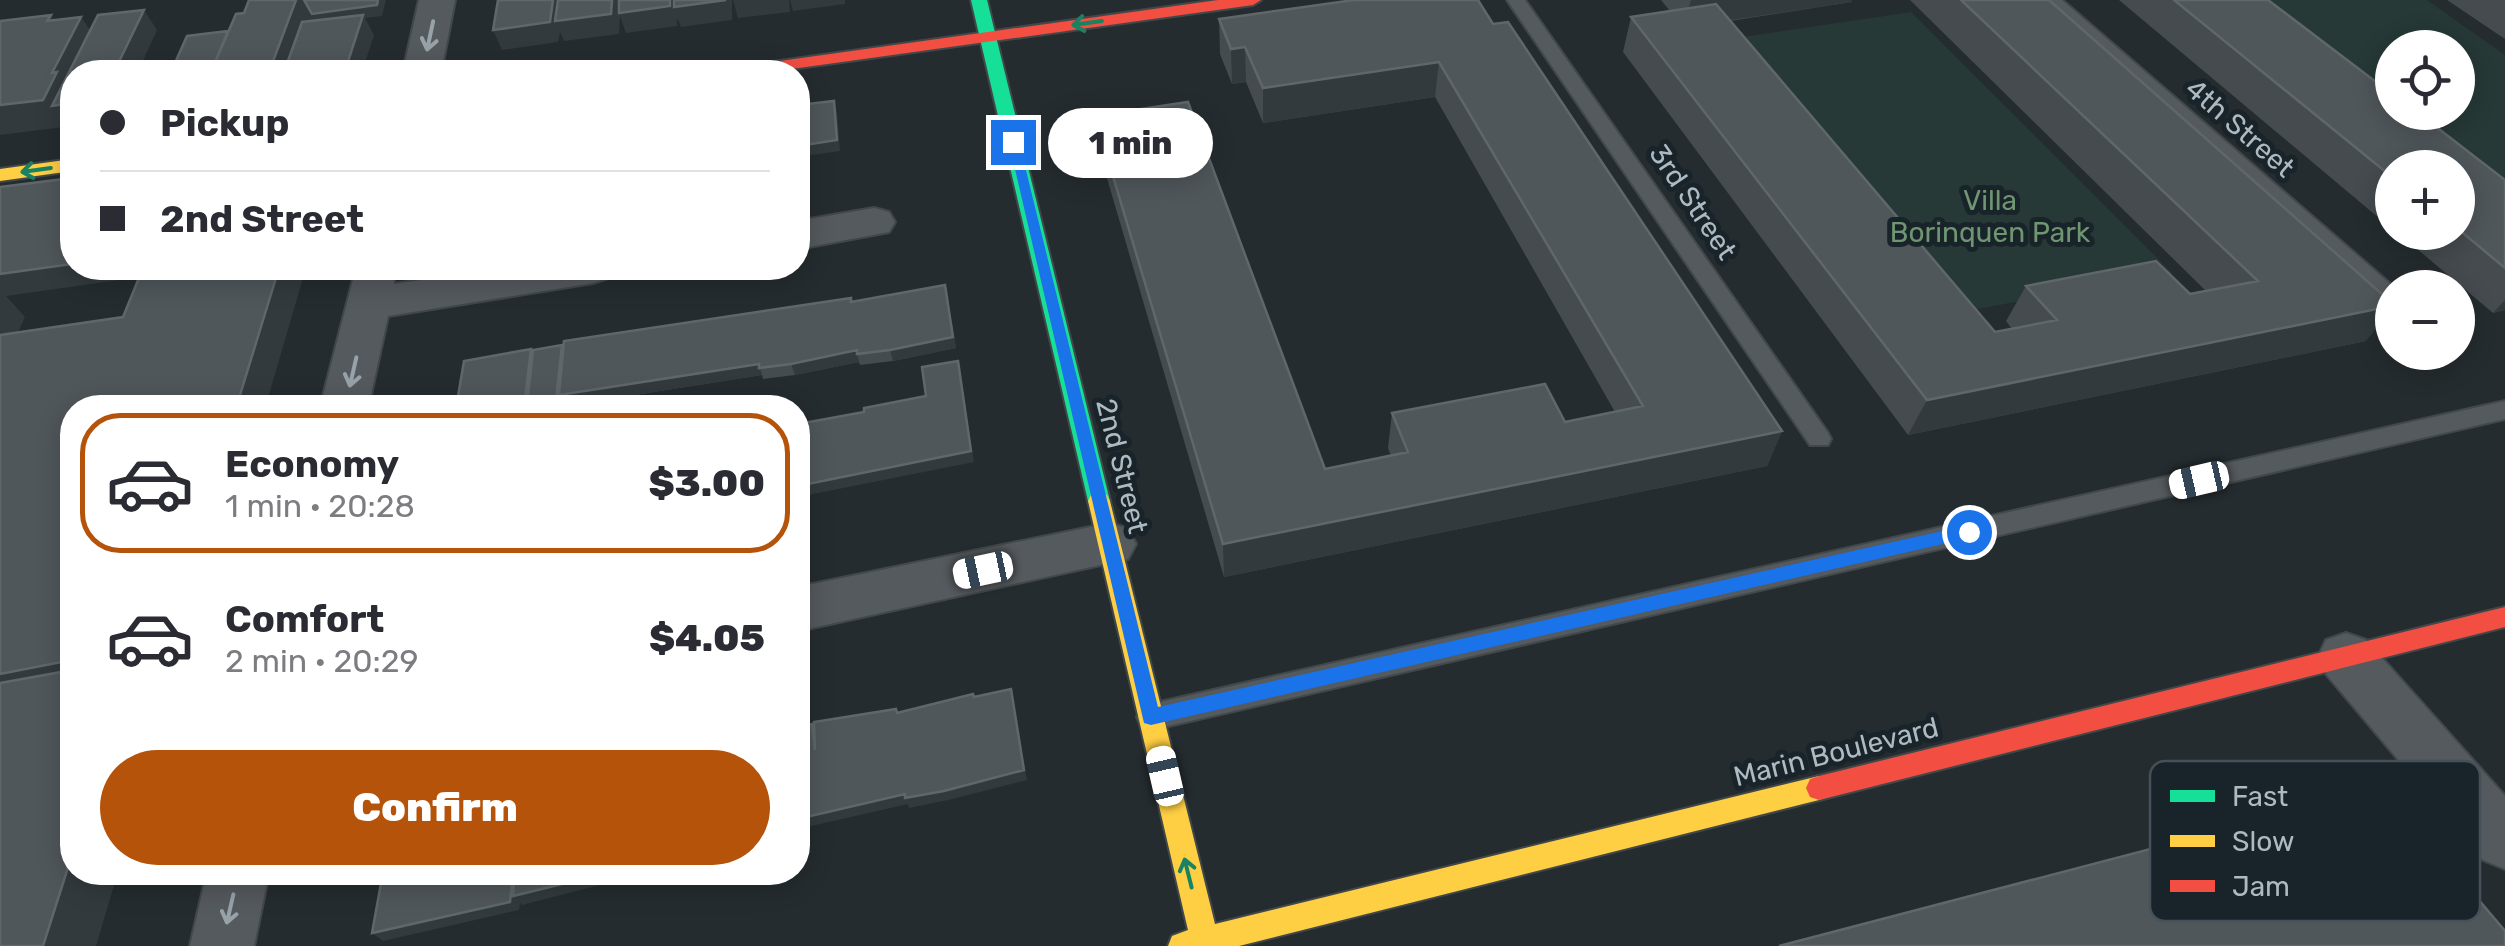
<!DOCTYPE html>
<meta charset="utf-8">
<style>
:root{--surface:#fff;--page:#f2f2f3;--text:#2b2b33;--muted:#7c7c81;--line:#e1e1e2;--accent:#b45309}
body{margin:0;font-family:Rubik,sans-serif;background:var(--page);color:var(--text);height:100vh;display:flex;flex-direction:column;font-size:38px;white-space:nowrap}
*{box-sizing:border-box;margin:0}
p{font-size:32px;color:var(--muted)}
.icon{flex:none;width:55px;height:55px;fill:none;stroke:currentColor;stroke-width:2;stroke-linecap:round;stroke-linejoin:round}
.map{position:relative;flex:1;overflow:hidden}
.details{position:absolute;left:60px;top:395px;width:750px;height:490px;display:flex;flex-direction:column;background:var(--surface);border-radius:40px;box-shadow:0 5px 25px #0003}
.details>*{flex:none}
.guide{position:absolute;left:60px;top:60px;width:750px;height:220px;border-radius:40px;box-shadow:0 5px 25px #0003;display:grid;align-content:center;height:220px;padding:0 40px;background:var(--surface)}
.buttons{position:absolute;left:2375px;top:30px;display:grid;gap:20px}
.buttons a{display:grid;place-items:center;width:100px;height:100px;border-radius:50%;background:var(--surface);box-shadow:0 5px 25px #0003;font-size:50px}
.end{position:absolute;width:45px;height:45px;margin:-22px;border:12px solid #1a73e8;background:#fff;box-shadow:0 0 0 5px #fff}
.from{border-radius:50%}
.bubble{position:absolute;height:70px;border-radius:35px;background:var(--surface);box-shadow:0 5px 25px #0003;font-size:32px;font-weight:800;line-height:70px;text-align:center}
.car{position:absolute;width:30px;height:60px;margin:-30px -15px;border-radius:12px;box-shadow:0 0 8px 2px #0007;background:linear-gradient(#fff 24%,#345 0 40%,#fff 0 76%,#345 0 86%,#fff 0)}
.guide b{display:flex;align-items:center;gap:35px;height:95px;font-size:38px}
.guide b+b{border-top:2px solid var(--line)}
.guide i{width:25px;height:25px;background:var(--text)}
ul{padding:18px 0 0;list-style:none}
li{display:flex;align-items:center;gap:30px;height:140px;margin:0 20px 15px;padding:0 20px;border:5px solid transparent;border-radius:40px}
li div{flex:1}
li b{display:block;font-size:38px}
li em{font-style:normal;font-weight:800}
li.current{border-color:var(--accent)}
li>.icon{width:90px;height:90px;stroke-width:1.5}
.action{display:flex;gap:20px;margin-top:auto;padding:20px 40px}
.action a{flex:1;height:115px;border-radius:60px;background:var(--accent);color:#fff;font-size:40px;font-weight:800;line-height:115px;text-align:center}
.map>svg:first-child{display:block}
.green{fill:#263936;fill-rule:evenodd}
.lines{fill:none;stroke-linecap:round;stroke-linejoin:round}
.lane-casing{stroke:#42484a;stroke-width:4}
.street-casing{stroke:#42484a;stroke-width:4}
.fast-casing{stroke:#42484a;stroke-width:4}
.slow-casing{stroke:#42484a;stroke-width:4}
.jam-casing{stroke:#42484a;stroke-width:4}
.lane{fill:#555a5e;fill-rule:evenodd}
.street{fill:#555a5e;fill-rule:evenodd}
.fast{fill:#16e098;fill-rule:evenodd}
.slow{fill:#ffcf43;fill-rule:evenodd}
.jam{fill:#f24e42;fill-rule:evenodd}
.wall{fill:#454b4f}
.shaded-wall{fill:#333a3d}
.building{fill:#50575b;stroke:#5f676b;stroke-width:2.5}
.oneway{stroke:#188261}
.oneway2{stroke:#98a2a9}
.route{fill:#1a73e8}
.labels{text-anchor:middle;dominant-baseline:central;stroke-width:10;stroke-linejoin:round;paint-order:stroke}
.street-label{font-size:28px;fill:#aebac2;stroke:#19232a}
.park-label{font-size:28px;fill:#6f9670;stroke:#19232a}
.key{fill:#19232a;stroke:#465058;stroke-width:2.5}
.key-label{font-size:28px;fill:#aebac2}
</style>
<div class="map">
<svg width="2505" height="946" viewBox="0 0 2505 946">
<rect width="100%" height="100%" fill="#252c2f"/>
<path class="green" d="M2218,0H2427L2505,55V213L2458,168ZM2392,48H2458V112H2392Z
M1911,12L2172,273L1956,313L1729,39Z"/>
<g class="lines">
<g class="lane-casing">
<path id="lane" d="M1507,0H1525L1828,433L1831,439L1828,445H1810Z
M2042,0H2062L2395,288L2392,305L2384,302Z
M2505,401V419L1151,730L1141,726L1137,717L1141,708L1151,704Z"/>
</g>
<g class="street-casing">
<path id="street" d="M419,0H455L441,72H403Z
M874,208L889,212L895,222L889,232L798,249V221Z
M356,268H394V284L502,268H615L608,278L593,283L388,316L368,408H320Z
M1110,523L1128,529L1136,544L1128,559L798,631V587Z
M2346,633L2366,640L2505,796V869L2483,860L2326,674L2318,657L2326,640Z
M207,872H269L254,946H190Z"/>
</g>
<g class="fast-casing">
<path id="fast" d="M971,0H987L1110,501L1107,507H1091L1088,501Z"/>
</g>
<g class="slow-casing">
<path id="slow" d="M72,159V171L0,181V169Z
M1099,492L1107,495L1110,501L1215,924L1819,776L1828,779L1832,788L1828,797L1819,800L1239,946H1168L1172,936L1188,930L1088,501L1091,495Z"/>
</g>
<g class="jam-casing">
<path id="jam" d="M1218,0H1261L1253,5L770,72H728L737,67Z
M2505,607V627L1819,800L1810,797L1806,788L1810,779L1819,776Z"/>
</g>
<use href="#lane" class="lane"/>
<use href="#street" class="street"/>
<use href="#fast" class="fast"/>
<use href="#slow" class="slow"/>
<use href="#jam" class="jam"/>
</g>
<path class="wall" d="M1661,0H1852V2L1730,21L1995,332L2012,329L2006,321L2026,286L2190,294L2206,291L1910,0H2049L2366,341L1908,435L1623,52L1631,17L1670,11Z
M2119,0H2268L2505,180V310L2493,313L2397,232H2458V168H2392V229Z
M2447,0H2505V39Z
M1219,19L1493,24L1782,431L1767,466L1224,577L1099,151L1095,116L1325,469L1391,456L1388,448L1392,413L1565,422L1615,412L1435,97L1263,123L1246,82L1232,84L1220,54Z
M947,296L956,348L893,361L860,365L859,362L795,375L763,379L762,375L565,406L563,402V408H456L531,349L533,352L564,349L852,302Z"/>
<path class="shaded-wall" d="M274,0H386L382,16L365,18L374,35L362,72H211Z
M553,0H732V20L681,27L677,18V26L626,33L620,16L619,34L564,41L560,32L558,42L502,50L493,30Z
M733,0H789L790,12L738,18Z
M790,0H845V4L793,11Z
M1691,0H1852V2L1683,27Z
M144,10L157,30L138,72H114Z
M51,15L69,39L81,17L100,44L72,72V125L68,126L66,123L64,127L0,135V105L52,73L47,21Z
M1245,47L1246,82L1232,84L1231,49Z
M1439,62L1435,97L1263,123V88Z
M834,101L837,112L840,151L798,157V146Z
M72,264V268H177L176,272L6,296L25,317L0,372V274Z
M279,268H306L265,408H236Z
M947,296L956,348L893,361L890,350Z
M2505,300V310L2493,313Z
M2392,306V310L2366,341L1908,435L1927,400Z
M562,345L568,356L759,364L762,375L565,406L563,402V408H524L531,349L537,360Z
M857,350L859,362L795,375L791,364Z
M958,361L974,462L798,497V486L971,451Z
M1782,431L1767,466L1224,577L1223,544Z
M72,660V691L0,704V674Z
M1011,689L1027,780L948,800L909,808L908,804L798,829V819Z
M72,855V872H118L96,946H43Z
M513,872H651L522,905L520,903L519,910L383,941L372,933Z"/>
<path class="building" d="M249,0H296L272,64L211,72L236,14L244,13Z
M304,0H378L377,5L312,14Z
M498,0H553L550,22L493,30Z
M558,0H612L611,14L555,21Z
M619,0H670V6L619,13Z
M674,0H726L674,7Z
M1354,0H1478L1493,24L1508,22L1782,431L1223,544L1095,116L1188,102L1325,469L1408,452L1392,413L1545,384L1565,422L1643,406L1439,62L1263,88L1245,47L1231,49L1219,19Z
M1961,0H2049L2392,303V306L1927,400L1631,17L1716,4L1995,332L2057,320L2026,286L2156,261L2190,294L2258,281Z
M2174,0H2268L2392,94V112H2417L2505,180V268L2458,229V168H2392V177Z
M144,10L114,72H72V103L52,106L98,15Z
M51,15L47,21L81,17L52,73L57,72L43,100L0,105V21Z
M363,15L345,71L284,72L302,22Z
M228,31L211,72H171L187,36Z
M834,101L837,140L798,146V105Z
M72,178V264L0,274V187Z
M143,268H279L236,408H72V660L0,674V335L123,317Z
M945,285L953,337L890,350L857,354V350L791,364L759,368V364L559,395L564,341L851,298V302Z
M562,345L556,400L527,404L533,350Z
M531,349L524,408H456L464,361Z
M958,361L971,451L798,486V424L864,412V408L926,396L922,367Z
M72,670V855L43,946H0V683Z
M1011,689L1024,770L944,791L905,798V794L798,819V727L812,724L815,750L814,722L896,709L897,713L973,694L974,697Z
M2384,788L2505,931V946H1779Z
M383,872H513L510,902L372,933Z
M515,872H611L513,896Z"/>
<defs><path id="oneway-shaft" d="M-6 0H5M1.5-3L5.5 0L1.5 3" fill="none" stroke-width="1.6" stroke-linecap="round" stroke-linejoin="round" transform="scale(2.5)"/></defs>
<g class="oneway">
<use href="#oneway-shaft" transform="translate(1087 23) rotate(172)"/>
<use href="#oneway-shaft" transform="translate(36 170) rotate(172)"/>
<use href="#oneway-shaft" transform="translate(1188 873) rotate(-104)"/>
</g>
<g class="oneway2">
<use href="#oneway-shaft" transform="translate(430 36) rotate(102)"/>
<use href="#oneway-shaft" transform="translate(353 372) rotate(103)"/>
<use href="#oneway-shaft" transform="translate(230 909) rotate(103)"/>
</g>
<path class="route" d="M1008,139L1019,142L1158,707L1969,525L1978,532L1969,538L1151,725L1144,723Z"/>
<g class="labels">
<g class="street-label">
<text transform="translate(2240 128) rotate(41)">4th Street</text>
<text transform="translate(1693 202) rotate(56)">3rd Street</text>
<text transform="translate(1122 466) rotate(76)">2nd Street</text>
<text transform="translate(1836 752) rotate(-14)">Marin Boulevard</text>
</g>
<g class="park-label">
<text x="1990" y="200">Villa<tspan x="1990" dy="32">Borinquen Park</tspan></text>
</g>
</g>
<rect x="2150" y="761" width="330" height="160" rx="15" class="key"/>
<rect x="2170" y="790" width="45" height="12" fill="#16e098"/>
<rect x="2170" y="835" width="45" height="12" fill="#ffcf43"/>
<rect x="2170" y="880" width="45" height="12" fill="#f24e42"/>
<g class="key-label">
<text x="2232" y="806">Fast</text>
<text x="2232" y="851">Slow</text>
<text x="2232" y="896">Jam</text>
</g>
</svg>
<div class="buttons">
<a><svg class="icon" aria-label="locate" viewBox="0 0 24 24"><circle cx="12" cy="12" r="6"/><path d="M12 2v4M12 18v4M2 12h4M18 12h4"/></svg></a>
<a>+</a>
<a>−</a>
</div>
<i class="end from" style="left:1969px;top:532px"></i>
<i class="end" style="left:1013px;top:142px"></i>
<div class="bubble" style="left:1048px;top:108px;width:165px">1 min</div>
<i class="car" style="left:2199px;top:480px;rotate:257deg"></i>
<i class="car" style="left:983px;top:570px;rotate:258deg"></i>
<i class="car" style="left:1165px;top:776px;rotate:347deg"></i>
<div class="guide">
<b><i class="from"></i>Pickup</b>
<b><i></i>2nd Street</b>
</div>
<section class="details">
<ul>
<li class="current"><svg class="icon" aria-label="car" viewBox="0 0 24 24"><path d="M5 17H2v-5l4-1 3-4h7l3 4 3 1v5h-3M9 17h6M6 11h13"/><circle cx="7" cy="17" r="2"/><circle cx="17" cy="17" r="2"/></svg><div><b>Economy</b><p>1 min · 20:28</p></div><em>$3.00</em></li>
<li><svg class="icon" aria-label="car" viewBox="0 0 24 24"><path d="M5 17H2v-5l4-1 3-4h7l3 4 3 1v5h-3M9 17h6M6 11h13"/><circle cx="7" cy="17" r="2"/><circle cx="17" cy="17" r="2"/></svg><div><b>Comfort</b><p>2 min · 20:29</p></div><em>$4.05</em></li>
</ul>
<div class="action"><a>Confirm</a></div>
</section>
</div>
